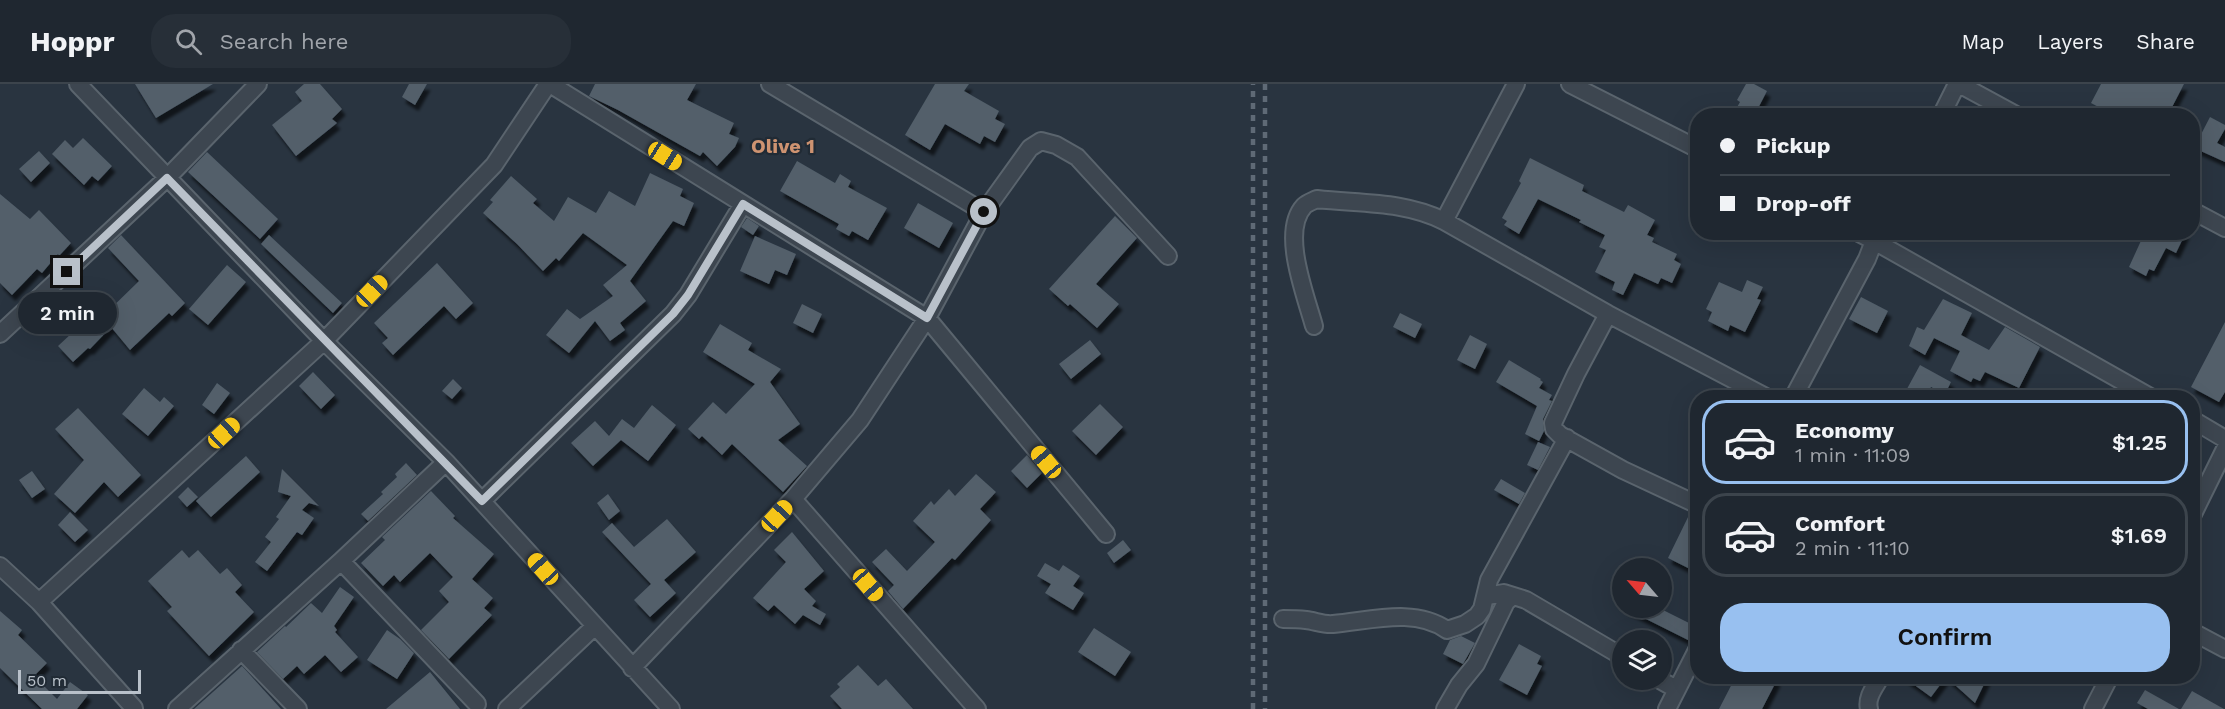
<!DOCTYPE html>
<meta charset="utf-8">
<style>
:root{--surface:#1f2730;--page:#272f38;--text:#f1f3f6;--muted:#a1a5ab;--line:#3c444c;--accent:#98c0f0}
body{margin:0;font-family:"Work Sans",sans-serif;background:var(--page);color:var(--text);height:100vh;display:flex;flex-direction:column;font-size:22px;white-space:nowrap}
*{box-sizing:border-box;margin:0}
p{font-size:20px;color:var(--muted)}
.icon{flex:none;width:33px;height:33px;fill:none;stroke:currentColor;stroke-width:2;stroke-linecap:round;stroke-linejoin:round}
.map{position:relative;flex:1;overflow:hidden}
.side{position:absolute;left:1690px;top:306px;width:510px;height:294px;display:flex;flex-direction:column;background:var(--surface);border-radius:24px;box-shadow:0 6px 24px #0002,0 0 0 2px var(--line)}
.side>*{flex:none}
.top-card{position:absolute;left:1690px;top:24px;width:510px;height:132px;border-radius:24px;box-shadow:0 6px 24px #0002,0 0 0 2px var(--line);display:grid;align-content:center;height:132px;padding:0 30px;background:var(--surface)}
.needle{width:39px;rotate:298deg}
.buttons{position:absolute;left:1612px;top:474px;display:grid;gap:12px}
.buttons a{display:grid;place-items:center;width:60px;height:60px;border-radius:50%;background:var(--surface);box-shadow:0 6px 24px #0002,0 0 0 2px var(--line);font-size:30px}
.scale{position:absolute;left:18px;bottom:15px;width:123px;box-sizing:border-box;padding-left:6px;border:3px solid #b9c1ca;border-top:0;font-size:16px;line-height:21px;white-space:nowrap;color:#b9c1ca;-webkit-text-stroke:4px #212b35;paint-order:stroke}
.end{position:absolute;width:27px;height:27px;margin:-14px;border:8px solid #b9c1ca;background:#111;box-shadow:0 0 0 3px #111}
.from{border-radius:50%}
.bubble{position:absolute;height:42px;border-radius:21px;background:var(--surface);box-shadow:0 6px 24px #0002,0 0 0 2px var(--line);font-size:20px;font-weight:600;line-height:42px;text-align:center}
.car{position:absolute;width:18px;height:36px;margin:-18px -9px;border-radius:8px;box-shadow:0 0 4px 2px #0007;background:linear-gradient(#f5c518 24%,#345 0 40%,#f5c518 0 76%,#345 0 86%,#f5c518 0)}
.top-card b{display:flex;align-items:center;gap:21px;height:57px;font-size:22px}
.top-card b+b{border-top:2px solid var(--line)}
.top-card i{width:15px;height:15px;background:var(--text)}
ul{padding:10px 0 0;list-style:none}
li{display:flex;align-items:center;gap:18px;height:84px;margin:0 12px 9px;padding:0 18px;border:3px solid var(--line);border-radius:24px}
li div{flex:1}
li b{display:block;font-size:22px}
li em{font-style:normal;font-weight:600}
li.on{border-color:var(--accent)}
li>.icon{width:54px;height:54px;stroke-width:1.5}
.button{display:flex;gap:12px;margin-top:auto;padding:12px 30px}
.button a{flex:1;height:69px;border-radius:24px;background:var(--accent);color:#111;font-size:24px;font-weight:600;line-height:69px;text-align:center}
header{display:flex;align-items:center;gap:36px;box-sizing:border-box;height:84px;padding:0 30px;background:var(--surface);border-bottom:2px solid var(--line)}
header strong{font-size:28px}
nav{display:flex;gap:33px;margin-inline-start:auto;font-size:21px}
.search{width:420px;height:54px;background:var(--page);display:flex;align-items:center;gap:15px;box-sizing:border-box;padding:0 21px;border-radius:24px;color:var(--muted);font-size:22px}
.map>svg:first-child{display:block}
.building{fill:#525f6a;filter:url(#shadow)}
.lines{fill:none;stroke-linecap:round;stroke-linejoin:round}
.minor-casing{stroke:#5a646d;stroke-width:20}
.minor{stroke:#3d4650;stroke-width:16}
.rail{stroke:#5f6a76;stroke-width:4.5;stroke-dasharray:6 6;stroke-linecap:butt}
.route{stroke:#b9c1ca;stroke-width:8}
.labels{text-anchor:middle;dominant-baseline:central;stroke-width:4.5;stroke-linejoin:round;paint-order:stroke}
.quarter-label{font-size:20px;font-weight:bold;fill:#ce9371;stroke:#212b35}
</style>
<header>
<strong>Hoppr</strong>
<div class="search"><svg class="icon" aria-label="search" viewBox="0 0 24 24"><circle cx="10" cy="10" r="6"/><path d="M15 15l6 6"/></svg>Search here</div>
<nav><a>Map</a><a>Layers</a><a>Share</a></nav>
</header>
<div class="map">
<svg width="2225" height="625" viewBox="0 0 2225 625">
<defs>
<filter id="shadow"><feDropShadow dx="3.5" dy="6" stdDeviation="1.5" flood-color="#0009"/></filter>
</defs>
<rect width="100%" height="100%" fill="#293440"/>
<path class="building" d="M135,0H213L156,34Z
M304,0H320L342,25L332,35L337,39L296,72L272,41L302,17L295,8Z
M409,0H427L415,21L402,13Z
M595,0H696L687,16L734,39L729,50L739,54L735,63L717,82L703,68L700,72L618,26L589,12Z
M935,0H969L964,7L999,27L995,35L1005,40L995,58L984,52L980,60L945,40L930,66L905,51Z
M1746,0H1754L1767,7L1754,32H1732L1740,18L1737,16Z
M2101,0H2184L2170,27L2162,23L2158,32H2102L2104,26L2091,19Z
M2210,33L2225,41V45L2217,59L2225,63V78L2194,64Z
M83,54L112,82L98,97L92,92L84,101L52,70L65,56L73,64Z
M39,67L50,79L31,98L19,85Z
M207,68L278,135L260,155L188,88Z
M1530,74L1584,101L1582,107L1624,128L1628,121L1655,136L1647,151L1654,154L1652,158L1677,170L1674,176L1681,180L1672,199L1661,194L1658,200L1634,189L1623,211L1612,206L1615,198L1595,188L1606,166L1599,163L1605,151L1579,138L1581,136L1538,115L1519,150L1504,141L1507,137L1502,134L1521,99L1519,97Z
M797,77L835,99L840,90L851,97L848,103L887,124L868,156L852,147L849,152L836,145L839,140L780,107Z
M650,89L683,105L680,112L694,119L684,142L673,137L630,197L646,217L620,239L625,246L610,257L595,237L569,269L546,251L567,225L580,235L613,212L603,201L627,181L583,149L559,177L556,174L543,187L517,160L483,129L493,118L490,116L511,92L537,115L533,119L554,137L568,113L596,129L609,107L635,122Z
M0,110L30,135L39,126L71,159L59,172L58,170L42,189L37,185L12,211L0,199Z
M918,119L953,139L939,164L904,144Z
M1115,132L1137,154L1096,200L1119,220L1097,244L1070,220L1068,222L1049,205Z
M747,134L759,142L753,151L741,143Z
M2145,148H2186L2176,169L2166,164L2154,187L2149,185L2146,192L2129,183Z
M121,151L185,219L172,232L169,229L130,266L111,243L90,265L88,264L73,278L58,262L72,249L63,239L72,229L80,237L92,224L102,233L139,197L108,164Z
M269,151L342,219L333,229L261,160Z
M755,152L796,170L787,191L775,186L769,200L740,187Z
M437,179L473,219L456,235L444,222L393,271L382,259L388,254L374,239Z
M227,181L246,198L208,241L189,225Z
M1747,196L1763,203L1757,215L1761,216L1745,248L1730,241L1728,247L1708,237L1712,228L1706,225L1719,198L1742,208Z
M1861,213L1888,227L1877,249L1849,235Z
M1943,215L1972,229L1961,251L1989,266L2005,243L2040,263L2019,304L1985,288L1980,297L1973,294L1971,298L1950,287L1960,267L1934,254L1925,271L1909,262L1917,243L1924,246Z
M802,220L822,230L813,249L793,239Z
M1400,229L1422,240L1415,254L1393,243Z
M2225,238V308L2219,318L2191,303Z
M720,240L752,259L748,266L781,285L770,298L800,340L778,356L807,382L783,408L732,360L722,371L702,352L699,355L688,345L713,318L726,330L755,300L703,268Z
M1470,251L1487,260L1475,285L1457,276Z
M1090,256L1101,270L1071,295L1059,280Z
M1509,276L1541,295L1540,296L1543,298L1539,304L1552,311L1549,316L1552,317L1543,335L1544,347L1539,357L1525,350L1537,322L1496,298Z
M1920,281L1951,298L1945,310L1931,303L1925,314H1902Z
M313,288L335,311L321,325L299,302Z
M453,295L462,304L452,315L442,307Z
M217,299L230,309L214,330L202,321Z
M144,304L160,318L164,313L174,322L148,352L122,330Z
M1100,320L1123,343L1096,371L1072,347Z
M652,321L676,341L648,377L621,356L593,382L571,359L595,337L609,352L622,335L634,344Z
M78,324L141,391L118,413L104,398L75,429L54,410L84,376L55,345Z
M1538,358L1550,363L1538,386L1527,381Z
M1027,371L1042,389L1027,404L1011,387Z
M246,372L260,388L211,433L196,417Z
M406,379L417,391L368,437L361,430L383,410L381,408L397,393L395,390Z
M282,385L319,422L309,419L302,426L314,434L302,451L297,448L267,487L255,478L271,458L265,453L279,435L276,433L291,412L278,408Z
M32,387L45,405L32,414L19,396Z
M976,390L996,408L980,425L991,436L955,476L952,474L903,525L888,507L894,501L872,478L886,465L907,487L935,458L913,437L931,417L934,421L949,405L955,412Z
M1501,395L1525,409L1519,420L1494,406Z
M188,403L198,413L187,423L178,413Z
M431,407L455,432L453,434L494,470L472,495L493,514L484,524L492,531L449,575L421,546L449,518L439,507L453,493L430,469L400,498L394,491L383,502L361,479L385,456L382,453Z
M608,410L620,427L609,436L597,419Z
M70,428L88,446L75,458L58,441Z
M1690,429L1698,431V489L1668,474Z
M667,435L696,468L664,496L676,509L650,533L634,516L651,500L602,448L612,439L634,463Z
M792,448L824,487L804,505L816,517L812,522L826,530L820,541L803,531L795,540L774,521L768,527L753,514L786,478L774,466Z
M1123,456L1131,466L1114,479L1107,469Z
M182,466L189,474L198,466L220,490L227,484L242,501L235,508L254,528L209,572L167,527L172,523L148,497Z
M1045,479L1059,487L1063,481L1080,492L1073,502L1084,509L1073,526L1045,509L1051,500L1037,492Z
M340,503L354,513L334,542L337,546L335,548L358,573L341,588L325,571L304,590L297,582L283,595L257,568L285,542L286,543L311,519L322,529Z
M1624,524H1659L1695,542L1688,556Z
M0,527L22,546L18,551L47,579L34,592L57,615L70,598L88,611L77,625H42L0,584Z
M1094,544L1131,568L1115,592L1078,568Z
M387,546L400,555L414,569L397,595L367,576Z
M1461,552L1475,559L1463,580L1443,570L1450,556Z
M1519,560L1541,572L1537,580L1542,582L1527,611L1499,596Z
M858,581L878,602L886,595L913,625H842L830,612L840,603L837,600Z
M242,582L281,625H194Z
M430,588L460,625H386Z
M1736,592H1770L1777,596L1762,625H1719Z
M1902,592H1988L1975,619L1946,593L1931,613Z
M2145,606L2179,625H2148L2137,619Z
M2192,607L2224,625H2181Z"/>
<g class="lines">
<g class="minor-casing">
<path id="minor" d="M78,0L324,257L446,378L671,625
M550,0L927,234L1106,450
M770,0L984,128
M1570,0L1698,65
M1959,0L2018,32
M1941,32L1957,0
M2193,127L2225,144
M1444,137L1516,0
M1879,148L1874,157L2152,314
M1608,230L1576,290L1553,339L1554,345L1560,351L1623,386L1698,421
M1314,242C1306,212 1280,148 1304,122C1307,119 1313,117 1317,115C1361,120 1404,117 1444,137L1608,230L1768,314
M0,250L167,94L258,0
M1793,314L1867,175L1874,157L1857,148
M2193,336L2225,355
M793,415L977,625
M482,417L673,230L688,211L743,120
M2193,430L2225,365
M341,477L477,620
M0,482L39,518L134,624
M1487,512L1504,509L1526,516L1623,573
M39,518L324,257L494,81L548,0
M1283,535C1290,535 1298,535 1306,536C1315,537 1324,541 1333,540C1370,537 1414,523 1447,546L1465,540L1477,532L1482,525L1489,496L1567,354
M2193,548L2225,565
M241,566L298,625
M632,584L793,415L860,336L927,234L984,128L1030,64L1041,57L1056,61L1077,73L1168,172
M1660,596L1676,605
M177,625L341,477L446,378
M507,625L595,542
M1445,625L1459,601L1476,580L1506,518L1513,512
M1667,625L1698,564
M1869,625C1866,613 1875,603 1881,592
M2093,625L2110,592"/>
</g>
<use href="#minor" class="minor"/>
<path class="rail" d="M1265,0V625
M1253,625V0"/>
</g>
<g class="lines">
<path class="route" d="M67,188L167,94L482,417L673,230L688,211L743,120L927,234L984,128"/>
</g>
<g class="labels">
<g class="quarter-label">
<text x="783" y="62">Olive 1</text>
</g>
</g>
</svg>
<div class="buttons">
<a><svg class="needle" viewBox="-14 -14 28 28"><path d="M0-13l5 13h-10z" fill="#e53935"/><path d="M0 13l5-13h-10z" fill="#a1a5ab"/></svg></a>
<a><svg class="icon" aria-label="layers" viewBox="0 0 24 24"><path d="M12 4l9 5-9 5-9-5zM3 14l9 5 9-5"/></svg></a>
</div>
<div class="scale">50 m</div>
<i class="end from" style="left:984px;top:128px"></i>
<i class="end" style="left:67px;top:188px"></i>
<div class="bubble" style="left:18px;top:208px;width:99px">2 min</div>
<i class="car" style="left:665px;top:72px;rotate:122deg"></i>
<i class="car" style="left:372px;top:207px;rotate:44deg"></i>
<i class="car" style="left:224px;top:349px;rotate:47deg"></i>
<i class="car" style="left:1046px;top:378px;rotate:320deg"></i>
<i class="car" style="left:777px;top:432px;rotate:43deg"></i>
<i class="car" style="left:543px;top:485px;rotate:318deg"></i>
<i class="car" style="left:868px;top:501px;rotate:139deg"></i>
<div class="top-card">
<b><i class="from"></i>Pickup</b>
<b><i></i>Drop-off</b>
</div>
<section class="side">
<ul>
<li class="on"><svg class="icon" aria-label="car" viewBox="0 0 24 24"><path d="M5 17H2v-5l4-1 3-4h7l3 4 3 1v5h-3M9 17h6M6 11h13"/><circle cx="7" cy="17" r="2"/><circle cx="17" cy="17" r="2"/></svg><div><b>Economy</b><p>1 min · 11:09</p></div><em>$1.25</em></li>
<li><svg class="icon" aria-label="car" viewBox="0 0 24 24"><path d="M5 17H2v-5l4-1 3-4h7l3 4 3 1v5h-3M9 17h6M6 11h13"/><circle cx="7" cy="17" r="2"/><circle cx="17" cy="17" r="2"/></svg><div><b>Comfort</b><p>2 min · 11:10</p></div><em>$1.69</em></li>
</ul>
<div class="button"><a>Confirm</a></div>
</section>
</div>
